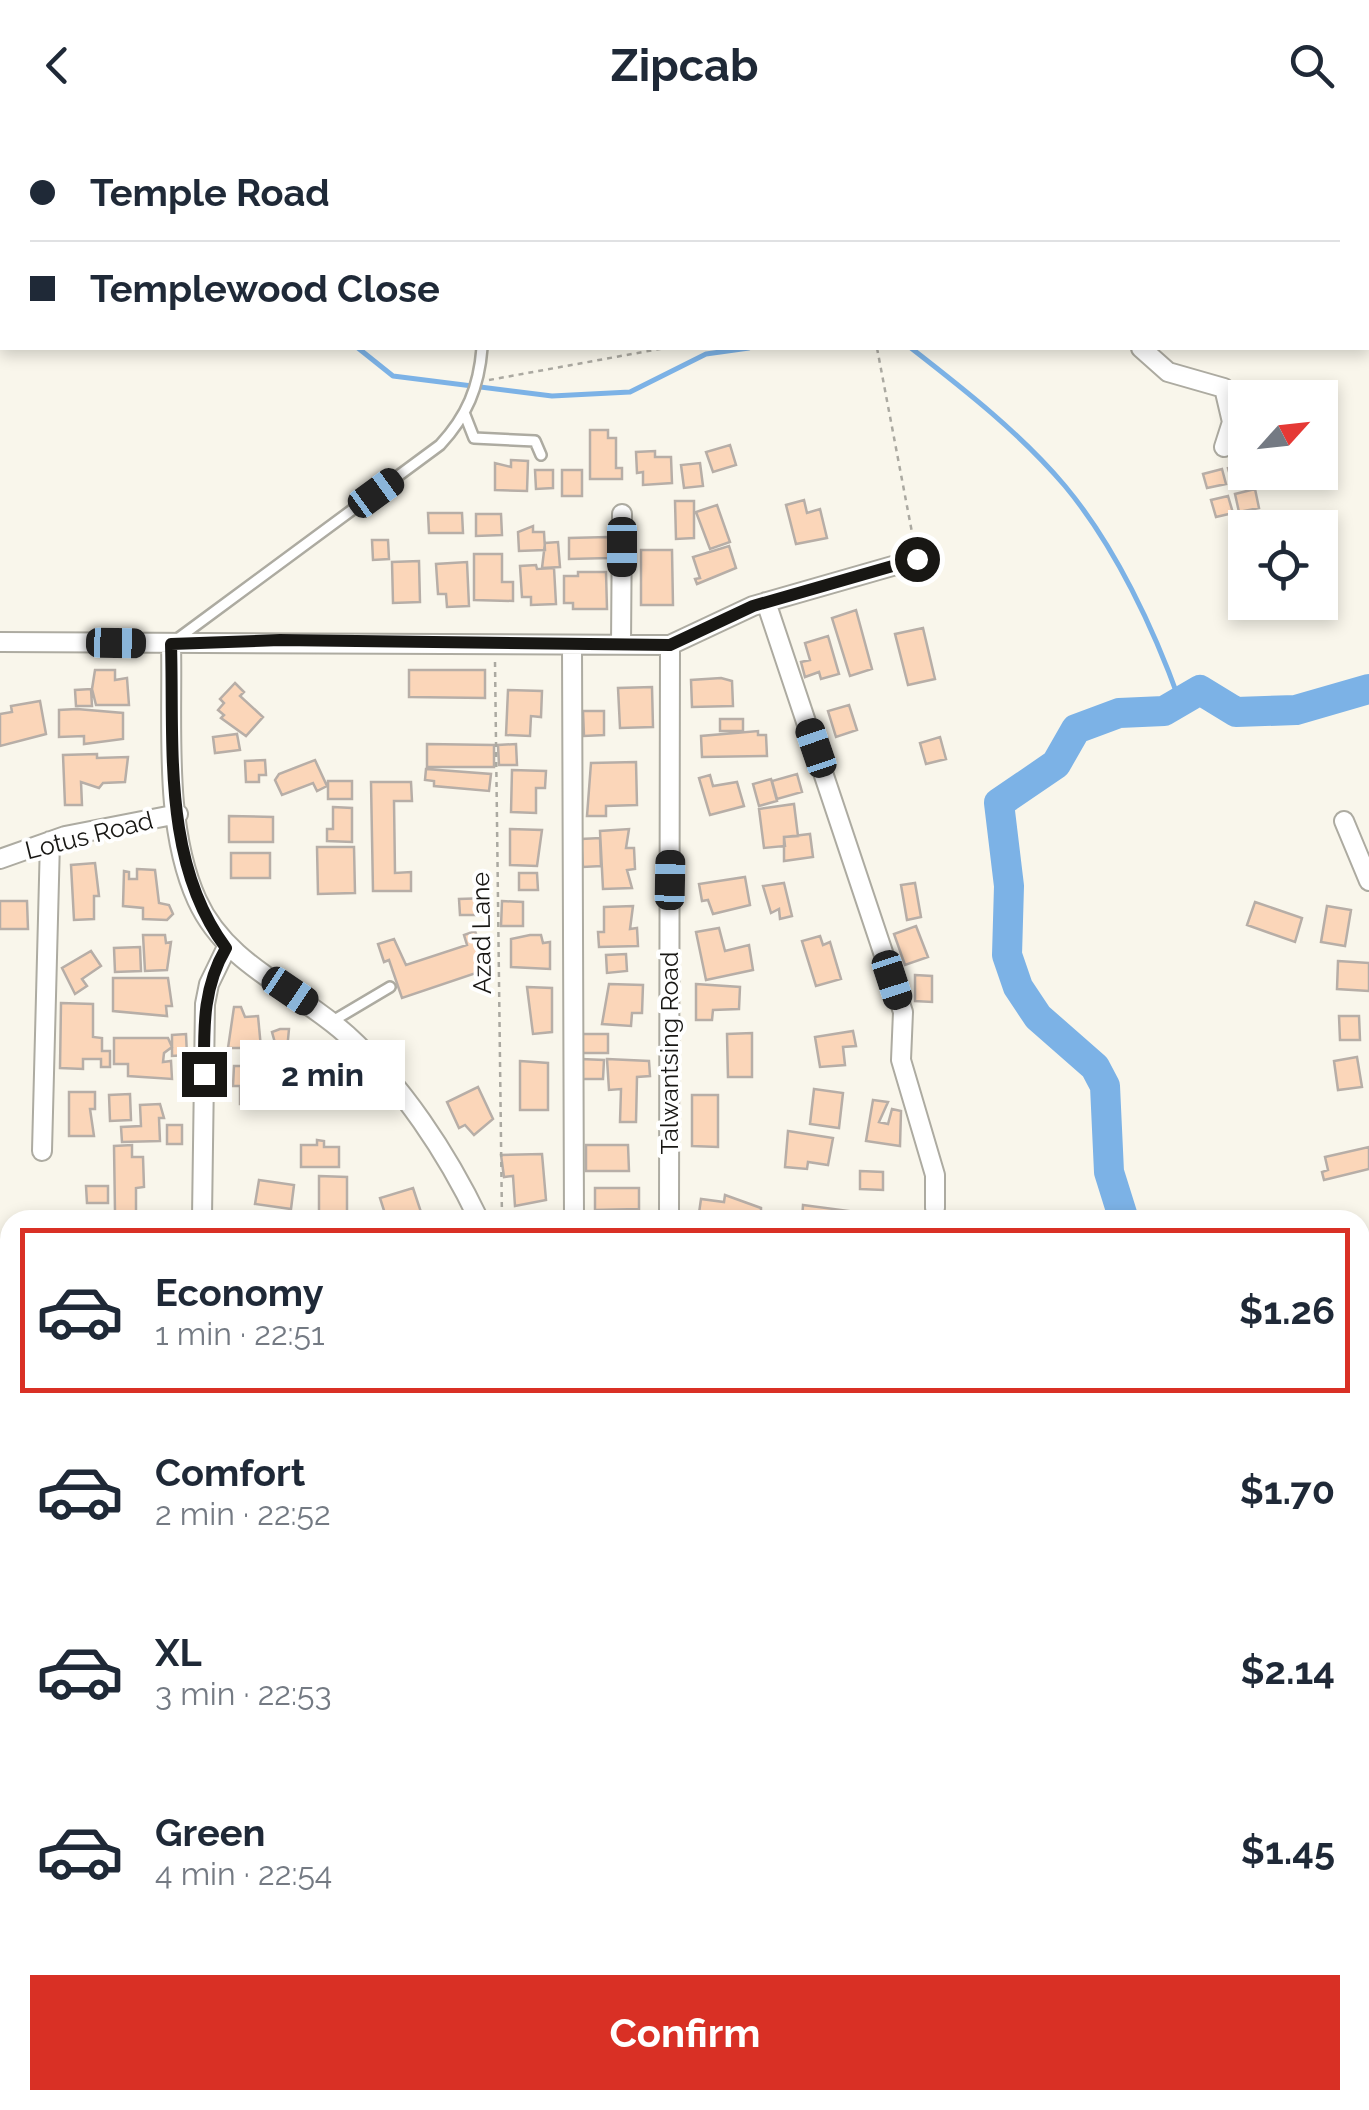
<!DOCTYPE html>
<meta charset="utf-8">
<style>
:root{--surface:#fff;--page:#f2f2f3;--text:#1f2937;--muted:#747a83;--line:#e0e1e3;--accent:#d93025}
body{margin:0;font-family:Raleway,sans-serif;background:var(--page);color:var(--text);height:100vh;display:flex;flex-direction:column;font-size:38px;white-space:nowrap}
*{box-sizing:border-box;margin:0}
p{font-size:32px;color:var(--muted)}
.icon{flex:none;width:55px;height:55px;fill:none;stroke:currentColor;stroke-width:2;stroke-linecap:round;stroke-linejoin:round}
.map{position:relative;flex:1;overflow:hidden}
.side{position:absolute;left:0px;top:1080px;width:1370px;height:900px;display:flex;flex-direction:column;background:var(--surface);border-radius:30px 30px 0 0;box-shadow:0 5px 15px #0003}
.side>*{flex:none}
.guide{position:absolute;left:0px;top:0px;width:1370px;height:220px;box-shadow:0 5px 15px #0003;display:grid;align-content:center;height:220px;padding:0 30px;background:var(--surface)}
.needle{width:65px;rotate:63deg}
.controls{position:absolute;left:1228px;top:250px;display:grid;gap:20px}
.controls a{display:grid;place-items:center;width:110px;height:110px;border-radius:0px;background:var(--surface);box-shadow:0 5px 15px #0003;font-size:50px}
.end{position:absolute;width:45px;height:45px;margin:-22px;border:12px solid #181714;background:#fff;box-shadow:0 0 0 5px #fff}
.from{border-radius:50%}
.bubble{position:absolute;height:70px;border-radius:0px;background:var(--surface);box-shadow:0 5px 15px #0003;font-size:32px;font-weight:700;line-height:70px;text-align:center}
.car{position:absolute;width:30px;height:60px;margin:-30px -15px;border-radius:12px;box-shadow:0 0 8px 2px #0007;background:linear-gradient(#222 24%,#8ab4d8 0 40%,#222 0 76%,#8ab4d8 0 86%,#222 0)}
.guide b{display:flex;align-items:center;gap:35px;height:95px;font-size:38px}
.guide b+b{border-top:2px solid var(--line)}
.guide i{width:25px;height:25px;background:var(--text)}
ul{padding:18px 0 0;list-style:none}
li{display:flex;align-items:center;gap:30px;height:165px;margin:0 20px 15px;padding:0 10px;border:5px solid transparent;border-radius:0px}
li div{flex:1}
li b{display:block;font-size:38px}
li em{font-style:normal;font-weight:700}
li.on{border-color:var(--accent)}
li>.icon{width:90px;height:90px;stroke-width:1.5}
.button{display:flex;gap:20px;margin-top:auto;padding:20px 30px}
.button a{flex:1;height:115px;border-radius:0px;background:var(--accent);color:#fff;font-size:40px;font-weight:700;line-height:115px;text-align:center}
header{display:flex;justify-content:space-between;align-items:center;height:130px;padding:0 30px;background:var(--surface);font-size:45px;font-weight:700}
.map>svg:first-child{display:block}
.green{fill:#e4eeb0}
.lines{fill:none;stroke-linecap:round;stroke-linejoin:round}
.stream{stroke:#7cb2e6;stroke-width:5}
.river{stroke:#7cb2e6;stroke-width:30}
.building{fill:#fbd6b9;stroke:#b7aea7;stroke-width:2.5}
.service-casing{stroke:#adaba1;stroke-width:14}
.minor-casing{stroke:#adaba1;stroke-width:22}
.path{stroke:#aba9a1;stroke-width:2.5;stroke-dasharray:5 5;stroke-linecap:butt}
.service{stroke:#fff;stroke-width:9}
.minor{stroke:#fff;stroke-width:18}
.route{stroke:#181714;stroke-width:12}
.labels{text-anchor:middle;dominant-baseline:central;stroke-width:8;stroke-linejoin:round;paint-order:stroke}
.street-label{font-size:25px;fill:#181714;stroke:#fff}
</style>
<header><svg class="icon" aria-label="back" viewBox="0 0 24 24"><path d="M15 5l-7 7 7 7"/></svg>Zipcab<svg class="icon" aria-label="search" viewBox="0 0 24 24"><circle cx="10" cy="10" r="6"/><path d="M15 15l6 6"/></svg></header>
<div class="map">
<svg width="1369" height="1980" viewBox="0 0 1369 1980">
<rect width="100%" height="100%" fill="#f9f6eb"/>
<path class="green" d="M1369,1891V1980H1313L1319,1970H1360V1905Z"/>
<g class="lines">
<path class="stream" d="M103,0L107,2
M358,218L393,246L552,266L630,262L706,224L749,218
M911,218C965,260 1020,303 1065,356C1115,416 1154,499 1180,572
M0,1139L10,1141"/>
<path class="river" d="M1124,1090L1109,1042L1105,956L1095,937L1038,887L1018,857L1007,825L1009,756L999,673L1056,634L1076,599L1119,583L1164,581L1200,560L1236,582L1296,580L1369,559
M1360,1405L1369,1420"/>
</g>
<path class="building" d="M590,300H608V308H616V338H622V349H590Z
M730,315L736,335L713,342L706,322Z
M655,321V327H671L672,353L643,355V342L637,343L636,322Z
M511,330L528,331L527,361L495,360V333L511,337Z
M700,333L703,356L684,358L681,335Z
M1245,333V342L1255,346L1232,353L1228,338Z
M1222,339L1226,354L1207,358L1203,344Z
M535,340H553V358L536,359Z
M562,340H582V366H562Z
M1255,359L1259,378L1239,382L1235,364Z
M1228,366L1233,383L1216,387L1211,370Z
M804,370L807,383L820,379L827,408L796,414L786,375Z
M675,371H694V408L676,409Z
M717,375L730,412L710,419L696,382Z
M428,383H462L463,403H429Z
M476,384H501L502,405L476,406Z
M533,396V402H544L545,420L519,421L518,402Z
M608,407L609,428L569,429V408Z
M372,410H388L389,429L373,430Z
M558,412L560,437L542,438L545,413Z
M729,416L736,438L697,454L695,449L700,448L693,427Z
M641,420H672L673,475H641Z
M474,424H502V452H513V471L474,470Z
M419,431L420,472L393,473L392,432Z
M467,432L469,476L447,477L446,464H438L436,434Z
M536,435L537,439L554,438L556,474L531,475V467H522L520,436Z
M578,442H606L607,479H573V473H564V446H578Z
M856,480L872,539L850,546L832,488Z
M923,498L935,549L908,555L895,504Z
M828,506L839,544L821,549L819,542L805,547L801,532L810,530L805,513Z
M95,540H115V550L127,548L129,575H96L92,559Z
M409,540H485V568L409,567Z
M721,548L732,551L733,576L692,577L691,550Z
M235,553L244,562L240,566L263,587L246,606L221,588L224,585L218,580L224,573L220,569Z
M652,557L653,597L620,598L618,558Z
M91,559L92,576H76L75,560Z
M508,560L542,561L541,587L531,586L530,606L506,605Z
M40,571L46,604L0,616V584L12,582L11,576Z
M849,575L857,600L836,607L828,581Z
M77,579L123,583V609L84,614V606L59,607V580Z
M583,581H604V605L584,606Z
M720,589H743V601H720Z
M758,601V605H766L767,626L702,627L701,606Z
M237,604L240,620L215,623L213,607Z
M940,607L946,629L926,634L920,613Z
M427,614L494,615V637H427Z
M516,614L517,635H499L498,615Z
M97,624V628L128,627L125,652L103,653L99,658L81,652L82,675H65L63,625Z
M265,630L266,645H259V652H246L245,631Z
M315,630L327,656L317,661L313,653L282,665L275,650L279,644Z
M636,632L637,675L606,676V686H587L591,633Z
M426,639L491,644L489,661L434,656V651L425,650Z
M512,640L546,641L545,658H536V683L511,682Z
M797,644L802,662L777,669L772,651Z
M710,645L713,656L737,652L744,676L710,685L699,648Z
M771,649L777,671L759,676L753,654Z
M328,651H352V669H328Z
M371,652H411L412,671H394L395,743L411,742V761H373Z
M794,674L798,706L784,707L785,716L764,718L759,679Z
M333,677L352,678V712L327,711V699H333Z
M229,686L273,687V712H229Z
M510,699L542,700L537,736L510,735Z
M629,699L626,718H634L635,739L627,740L632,758L603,759L600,701Z
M810,704L813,727L784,731V707Z
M600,708L601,736L583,737L581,709Z
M317,717H354L355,763L318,764Z
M231,723H270V748H231Z
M95,733L99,766H94V789L74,790L71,735Z
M137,739L155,740L159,773L169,775L173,784L167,790L143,789V778L123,776L124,741L129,742V749H137Z
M519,743H537L538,760H519Z
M745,747L750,775L713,784L708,770L702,771L699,754Z
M784,753L792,786L780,789L779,779L771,783L763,756Z
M915,753L921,787L907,790L901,755Z
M488,768L489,785H460L459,769Z
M0,771H27L28,799H0Z
M502,771L523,772V796H501Z
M1255,772L1302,788L1295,812L1247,795Z
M633,776L630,799L637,798L638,816L599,817L598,802H604V777Z
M1327,776L1351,780L1345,816L1321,812Z
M916,796L928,827L905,835L894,804Z
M719,798L725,821L749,815L753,840L706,850L696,802Z
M475,801L488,839L402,868L389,830L384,832L378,814L394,809L406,835L467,815L464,805Z
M143,805H165L166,813L171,812L167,840L145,841Z
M530,805H541L543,813L550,812V839L511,837V809Z
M820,806L823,815L830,812L841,849L816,856L802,811Z
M140,817L141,841L115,842L114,818Z
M91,821L101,836L82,849L87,856L75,864L62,838Z
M626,824L627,841L607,843L606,825Z
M1338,831L1369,833V861L1337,859Z
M915,845L932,846V872L915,871Z
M113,848H168L172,876H166L167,886L113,881Z
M609,854L643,855L642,883H632L631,896L602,894Z
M696,854L740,857L739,879L713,880L712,890H696Z
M527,857L552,858V902L533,904Z
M61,873L93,874V907L102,908V921H110V937H101V929H83V939L60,938Z
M234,877H241L245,887L258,886L261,918H228Z
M1339,886H1359L1360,910H1340Z
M280,899H289L287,920H277L272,902Z
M853,901L856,916L843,917L845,935L820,937L815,907Z
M752,903V947H728L727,904Z
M186,904L187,925L172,926V905Z
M581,904H608V923H580Z
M114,908H168L172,917L164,923L163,932L171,931L172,949L128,946V934H114Z
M1357,927L1362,957L1338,960L1334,931Z
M292,929H303L305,937L322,941L323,978H299Z
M581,929L604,930L603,949H580Z
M607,929L649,931L650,946L637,947L636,992H620L621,959L609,960Z
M520,931L548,933V980H520Z
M234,936H263V974H240V956H233Z
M266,938H281V950H286V976H265Z
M478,957L493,989L474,1005L465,995L459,998L447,972Z
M814,959L843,963L839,998L810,994Z
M69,962H95V979H90L94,1006H69Z
M130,964L131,990L110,991L109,965Z
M692,965H718V1017L692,1016Z
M873,970L888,972L879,992L888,994L892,979L901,981L900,1016L866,1011Z
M160,974L164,988H159L160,1011L122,1012L121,997L141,996L140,975Z
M167,995H182V1014H167Z
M788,1001L833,1008L828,1035L808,1032L807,1039L785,1037Z
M317,1010L324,1011V1017H339V1037H301V1015H317Z
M132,1015V1027H143L144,1057L136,1058V1081L115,1082L114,1016Z
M586,1015H628L629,1041H586Z
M1369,1017V1039L1324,1050L1322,1042L1328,1040L1325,1027Z
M542,1024L546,1070L515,1076L513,1046L504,1047L501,1025Z
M860,1041L883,1042V1060L860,1059Z
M319,1046L347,1047V1090H319Z
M259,1050L294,1055L291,1079L255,1074Z
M86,1056H108V1073H87Z
M413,1058L421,1082L387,1090L380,1068Z
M595,1058H639V1079L595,1080Z
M725,1065L761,1078V1090H698L701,1069L724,1072Z
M803,1075L849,1081L848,1090H802Z
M1360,1719H1369V1762H1361Z
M1360,1773L1369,1778V1804L1362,1816Z
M363,1970H407L406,1978L412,1980H362Z
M915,1970H970L979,1980H925Z"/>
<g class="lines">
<g class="service-casing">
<path id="service" d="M1095,0V2
M479,2V0
M969,2L975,0
M1360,2L1361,0
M1368,79L1369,78
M465,285L474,308L535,311L541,325
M176,510L440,315C467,286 479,257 482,218
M331,892L390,857"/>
</g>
<g class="minor-casing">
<path id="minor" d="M1368,49L1369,48
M1141,218L1168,242L1224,258L1232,292L1224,317
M766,472L903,882L901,930L935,1045V1078
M0,512L670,515L753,476L917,429
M171,513C173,594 163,695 197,770C227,836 295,858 347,905C402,955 447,1023 479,1090
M621,515L622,384
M572,516L574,1090
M1344,691L1369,751
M0,729L65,706L178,684
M42,1021L50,711
M202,1087L205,874L209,854L226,819
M669,1090L670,515
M1360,1628L1369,1638
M1360,1868L1369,1853
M269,1980L277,1970
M1062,1980L1068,1970
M1292,1980L1298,1970"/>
</g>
<path class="path" d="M877,218L914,413
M489,250L665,218
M495,532L502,1090
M0,1346L10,1358"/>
<use href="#service" class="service"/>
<use href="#minor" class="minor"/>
</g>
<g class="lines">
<path class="route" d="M204,944C204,899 202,859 226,818C162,733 174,615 171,514L280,510L670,515L753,476L917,429"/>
</g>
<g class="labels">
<g class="street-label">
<text transform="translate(89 705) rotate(-14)">Lotus Road</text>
<text transform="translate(481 803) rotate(-91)">Azad Lane</text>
<text transform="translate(669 923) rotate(-90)">Talwantsing Road</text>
</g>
</g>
</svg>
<div class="controls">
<a><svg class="needle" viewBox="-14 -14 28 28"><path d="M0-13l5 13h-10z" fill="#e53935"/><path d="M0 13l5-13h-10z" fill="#747a83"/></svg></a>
<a><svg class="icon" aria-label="locate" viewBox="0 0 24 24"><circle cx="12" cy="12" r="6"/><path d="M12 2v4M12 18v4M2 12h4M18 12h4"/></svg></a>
</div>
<i class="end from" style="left:917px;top:429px"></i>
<i class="end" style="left:204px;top:944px"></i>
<div class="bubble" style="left:240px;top:910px;width:165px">2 min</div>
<i class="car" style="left:376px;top:363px;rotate:54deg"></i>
<i class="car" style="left:622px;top:417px;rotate:180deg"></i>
<i class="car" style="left:116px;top:513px;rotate:91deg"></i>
<i class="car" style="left:816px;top:618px;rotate:341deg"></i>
<i class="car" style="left:670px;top:750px;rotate:1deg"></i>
<i class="car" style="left:892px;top:850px;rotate:162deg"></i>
<i class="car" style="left:290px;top:861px;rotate:124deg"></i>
<div class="guide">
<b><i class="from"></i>Temple Road</b>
<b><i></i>Templewood Close</b>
</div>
<section class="side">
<ul>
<li class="on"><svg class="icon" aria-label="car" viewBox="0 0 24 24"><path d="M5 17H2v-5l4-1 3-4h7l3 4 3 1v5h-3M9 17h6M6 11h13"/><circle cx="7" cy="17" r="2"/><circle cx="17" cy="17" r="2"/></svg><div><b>Economy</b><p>1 min · 22:51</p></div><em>$1.26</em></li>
<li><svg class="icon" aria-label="car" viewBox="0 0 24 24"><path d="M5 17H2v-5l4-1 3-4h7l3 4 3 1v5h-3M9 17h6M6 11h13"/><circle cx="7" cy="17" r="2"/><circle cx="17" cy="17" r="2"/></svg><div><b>Comfort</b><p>2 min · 22:52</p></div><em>$1.70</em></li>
<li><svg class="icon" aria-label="car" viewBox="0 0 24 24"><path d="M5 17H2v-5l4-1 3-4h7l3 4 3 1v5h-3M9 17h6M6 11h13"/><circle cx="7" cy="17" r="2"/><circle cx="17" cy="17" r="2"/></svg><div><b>XL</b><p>3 min · 22:53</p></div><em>$2.14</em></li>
<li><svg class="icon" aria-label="car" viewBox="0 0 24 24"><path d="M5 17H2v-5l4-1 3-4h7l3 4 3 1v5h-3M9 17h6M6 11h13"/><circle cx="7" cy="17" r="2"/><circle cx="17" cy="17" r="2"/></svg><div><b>Green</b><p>4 min · 22:54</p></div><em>$1.45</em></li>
</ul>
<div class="button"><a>Confirm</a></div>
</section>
</div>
